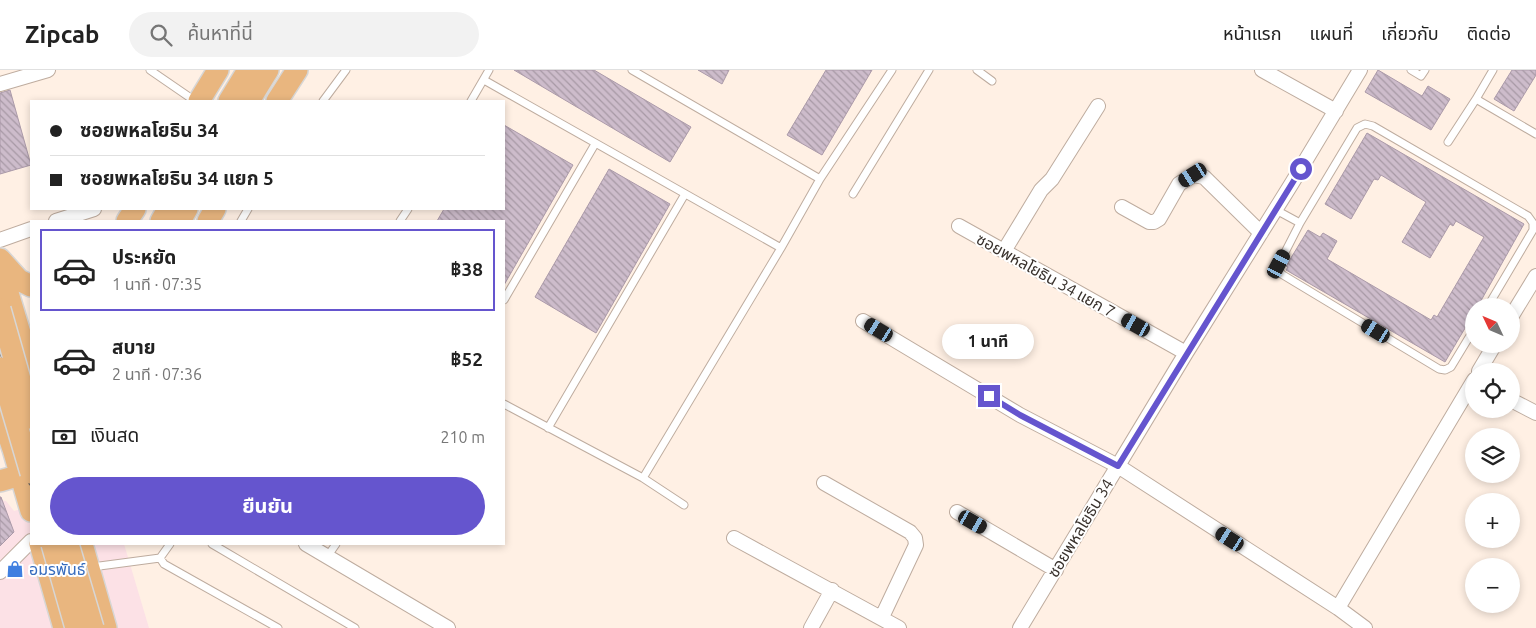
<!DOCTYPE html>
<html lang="th">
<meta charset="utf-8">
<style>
:root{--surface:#fff;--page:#f2f2f2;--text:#222;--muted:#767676;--line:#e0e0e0;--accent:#6555ce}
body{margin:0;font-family:Ubuntu,"Noto Sans Thai",sans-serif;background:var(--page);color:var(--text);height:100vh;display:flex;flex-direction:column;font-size:19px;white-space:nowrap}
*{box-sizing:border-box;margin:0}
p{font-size:16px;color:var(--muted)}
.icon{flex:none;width:28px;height:28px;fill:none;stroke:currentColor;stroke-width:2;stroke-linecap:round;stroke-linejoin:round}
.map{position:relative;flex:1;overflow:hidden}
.sheet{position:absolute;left:30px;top:150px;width:475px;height:325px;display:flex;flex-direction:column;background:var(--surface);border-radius:0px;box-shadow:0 2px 8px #0003}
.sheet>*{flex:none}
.hud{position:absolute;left:30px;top:30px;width:475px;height:110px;border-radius:0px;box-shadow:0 2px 8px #0003;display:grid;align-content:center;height:110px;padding:0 20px;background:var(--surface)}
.needle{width:32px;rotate:314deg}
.buttons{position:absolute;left:1465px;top:228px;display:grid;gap:10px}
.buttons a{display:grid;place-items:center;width:55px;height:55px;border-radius:50%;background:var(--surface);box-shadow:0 2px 8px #0003;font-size:25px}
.end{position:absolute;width:22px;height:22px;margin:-11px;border:6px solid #6555ce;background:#fff;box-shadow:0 0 0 2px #fff}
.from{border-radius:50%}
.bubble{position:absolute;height:35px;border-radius:18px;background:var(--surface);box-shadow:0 2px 8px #0003;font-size:16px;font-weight:700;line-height:35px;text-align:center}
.car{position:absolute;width:15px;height:30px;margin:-15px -8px;border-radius:6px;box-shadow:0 0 4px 1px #0007;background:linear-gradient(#222 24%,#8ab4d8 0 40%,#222 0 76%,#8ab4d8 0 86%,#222 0)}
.hud b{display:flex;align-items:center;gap:18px;height:48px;font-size:19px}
.hud b+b{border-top:1px solid var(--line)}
.hud i{width:12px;height:12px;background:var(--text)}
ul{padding:9px 0 0;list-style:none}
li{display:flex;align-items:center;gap:15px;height:82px;margin:0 10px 8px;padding:0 10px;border:2px solid transparent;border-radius:0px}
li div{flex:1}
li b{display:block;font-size:19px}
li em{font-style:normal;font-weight:700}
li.active{border-color:var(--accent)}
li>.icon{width:45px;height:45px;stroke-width:1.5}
.pay{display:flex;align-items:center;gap:12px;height:55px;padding:0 20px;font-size:19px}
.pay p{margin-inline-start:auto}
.cta{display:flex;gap:10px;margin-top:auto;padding:10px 20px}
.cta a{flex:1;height:58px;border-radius:30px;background:var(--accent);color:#fff;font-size:20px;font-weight:700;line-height:58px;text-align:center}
header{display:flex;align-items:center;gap:30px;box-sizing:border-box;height:70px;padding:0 25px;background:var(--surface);border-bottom:1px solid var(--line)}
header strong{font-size:24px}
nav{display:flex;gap:28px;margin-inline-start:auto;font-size:18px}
.search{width:350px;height:45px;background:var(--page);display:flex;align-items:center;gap:12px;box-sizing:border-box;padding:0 18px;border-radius:28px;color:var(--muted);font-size:19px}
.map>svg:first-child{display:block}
.commercial{fill:#fce1e6}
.building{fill:url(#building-back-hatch);stroke:#ab9aa9}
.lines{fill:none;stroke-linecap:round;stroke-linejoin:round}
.service-casing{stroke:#beac9f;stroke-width:9}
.minor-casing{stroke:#beac9f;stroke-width:16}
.primary-casing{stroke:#d7d6d5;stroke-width:24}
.service{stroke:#fff;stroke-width:7}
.minor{stroke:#fff;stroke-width:14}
.primary{stroke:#e9b67f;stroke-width:21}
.rail-casing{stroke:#736a63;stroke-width:5.5}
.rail{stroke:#fff;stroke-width:4;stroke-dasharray:11;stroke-linecap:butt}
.primary-bridge-casing{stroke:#d7d6d5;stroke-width:24;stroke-linecap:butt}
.primary-bridge{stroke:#e9b67f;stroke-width:21}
.route{stroke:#6555ce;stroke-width:6}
.labels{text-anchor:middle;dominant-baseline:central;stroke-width:4;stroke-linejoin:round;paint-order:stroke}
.street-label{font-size:16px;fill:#39322d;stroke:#fff}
.shop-label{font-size:16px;fill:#366cbe;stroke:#fff;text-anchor:start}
</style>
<header>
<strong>Zipcab</strong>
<div class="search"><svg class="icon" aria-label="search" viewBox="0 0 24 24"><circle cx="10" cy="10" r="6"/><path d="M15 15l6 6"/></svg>ค้นหาที่นี่</div>
<nav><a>หน้าแรก</a><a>แผนที่</a><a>เกี่ยวกับ</a><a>ติดต่อ</a></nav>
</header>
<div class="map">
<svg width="1536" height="558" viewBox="0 0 1536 558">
<defs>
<pattern id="building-back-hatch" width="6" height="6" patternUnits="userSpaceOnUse" patternTransform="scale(1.25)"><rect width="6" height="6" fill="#cdbccb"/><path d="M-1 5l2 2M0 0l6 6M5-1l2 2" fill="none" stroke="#a799a5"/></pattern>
</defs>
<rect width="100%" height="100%" fill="#fff0e4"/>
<path class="commercial" d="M0,430L6,431L14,441L31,436V474H124L149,558H0Z"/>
<path class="building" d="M514,0H594L691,57L670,92Z
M698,0H729L722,14Z
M826,0H872L822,85L787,65Z
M1378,0L1422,26L1428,16L1450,29L1431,60L1365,22Z
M1512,0H1536V5L1514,41L1494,29Z
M10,20L31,95L0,104V23Z
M504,55L573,95L504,215V151H437L444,139H504Z
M1367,63L1524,154L1478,236H1474V243L1445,292L1286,200L1288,197L1286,196L1308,160L1320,167L1323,163L1337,171L1327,189L1431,250L1434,245L1437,247L1484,167L1456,151L1453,156L1450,154L1430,188L1402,172L1426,132L1381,105L1378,110L1374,109L1351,149L1325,134Z
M609,99L670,134L596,263L535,227Z
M0,427H1L14,462L0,476Z"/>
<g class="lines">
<g class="service-casing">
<path id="service" d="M150,0L195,31
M632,0L820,109
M977,0L992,11
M1411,0L1421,6L1425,0
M1493,0L1476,29L1536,64
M484,10L781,178
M323,31L346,0
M471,31L489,0
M1448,72L1476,29
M853,124L929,0
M1276,140L1300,153
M241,151L248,139
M400,151L408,139
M504,230L595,74
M1474,259L1451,297L1445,300L1439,299L1283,205L1277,200L1279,194L1300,153L1357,58L1365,54L1373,56L1528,146L1533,153V160L1488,236
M504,334L643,408L684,435
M548,358L685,124
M643,408L781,178L820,109L892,0
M212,474L355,558
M327,487L336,474
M160,488L164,494L278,558
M92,497L160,488L170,474"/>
</g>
<g class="minor-casing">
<path id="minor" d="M1262,0L1336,41
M0,14L48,0
M1122,137L1149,152H1154L1159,149L1179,114L1193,105L1204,107L1261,163
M56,151L94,139
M959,156L1186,283
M0,170L31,159
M1004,181L1041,120L1052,109L1098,36
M1511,247L1536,206
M863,251L1020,345L1118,396L1338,538L1365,558
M1479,301L1495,274
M1511,330L1536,343
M824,413L910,462L915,468L916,475L882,547
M957,442L1056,500
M734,468L899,558
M306,474L448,558
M0,502L31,471
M1338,538L1474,310
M811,558L832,520
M1020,558L1186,283L1292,113L1360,0"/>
</g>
<g class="primary-casing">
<path id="primary" d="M199,31L218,0
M229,31L248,0
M249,31L268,0
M277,31L297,0
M127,151L135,139
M161,151L168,139
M180,151L187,139
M208,151L215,139
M0,189L19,210L31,216
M0,196L31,300
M0,341L13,379L31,441
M0,411L31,402
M40,474L64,558
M82,474L106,558"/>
</g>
<use href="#service" class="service"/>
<use href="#minor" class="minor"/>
<use href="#primary" class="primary"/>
<g class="rail-casing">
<path id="rail" d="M0,275L31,381
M0,309L31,413
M49,474L74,558
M59,474L83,558"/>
</g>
<use href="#rail" class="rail"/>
<g class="primary-bridge-casing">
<path id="primary-bridge" d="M0,239L31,348
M0,298L31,403
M52,474L76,558
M68,474L93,558"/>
</g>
<use href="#primary-bridge" class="primary-bridge"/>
</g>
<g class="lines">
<path class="route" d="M989,326L1020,345L1118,396L1301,99"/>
</g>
<defs>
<g id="shop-bare" transform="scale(1.35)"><path d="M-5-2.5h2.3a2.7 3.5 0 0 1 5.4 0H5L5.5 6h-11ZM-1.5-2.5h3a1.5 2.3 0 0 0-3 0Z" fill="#3f7fe0" stroke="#fff" stroke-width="2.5" paint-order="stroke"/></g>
</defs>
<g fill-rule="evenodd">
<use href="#shop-bare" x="15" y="499"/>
</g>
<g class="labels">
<g class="street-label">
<text transform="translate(1046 205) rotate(29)">ซอยพหลโยธิน 34 แยก 7</text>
<text transform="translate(1080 458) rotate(-59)">ซอยพหลโยธิน 34</text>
</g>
<g class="shop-label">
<text x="29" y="499">อมรพันธ์</text>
</g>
</g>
</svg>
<div class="buttons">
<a><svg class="needle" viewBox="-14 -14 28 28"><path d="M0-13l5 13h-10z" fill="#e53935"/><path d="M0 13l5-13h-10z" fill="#767676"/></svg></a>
<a><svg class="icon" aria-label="locate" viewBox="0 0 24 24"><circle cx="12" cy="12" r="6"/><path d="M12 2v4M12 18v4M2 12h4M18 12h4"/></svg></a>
<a><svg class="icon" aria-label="layers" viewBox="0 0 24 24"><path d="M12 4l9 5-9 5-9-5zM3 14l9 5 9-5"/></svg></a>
<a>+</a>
<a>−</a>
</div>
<i class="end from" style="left:1301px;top:99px"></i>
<i class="end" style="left:989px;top:326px"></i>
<div class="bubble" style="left:942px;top:254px;width:92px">1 นาที</div>
<i class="car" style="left:1193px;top:105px;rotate:237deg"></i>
<i class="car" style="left:1279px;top:194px;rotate:28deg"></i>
<i class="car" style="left:1136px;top:255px;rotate:299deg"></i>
<i class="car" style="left:879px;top:260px;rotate:301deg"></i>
<i class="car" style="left:1376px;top:261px;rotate:301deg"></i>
<i class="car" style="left:973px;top:452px;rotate:120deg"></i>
<i class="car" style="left:1230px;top:469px;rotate:303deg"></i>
<div class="hud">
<b><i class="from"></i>ซอยพหลโยธิน 34</b>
<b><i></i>ซอยพหลโยธิน 34 แยก 5</b>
</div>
<section class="sheet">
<ul>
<li class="active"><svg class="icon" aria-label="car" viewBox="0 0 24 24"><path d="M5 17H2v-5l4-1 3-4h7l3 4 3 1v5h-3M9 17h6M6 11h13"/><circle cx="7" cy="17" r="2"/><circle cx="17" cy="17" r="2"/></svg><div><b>ประหยัด</b><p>1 นาที · 07:35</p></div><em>฿38</em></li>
<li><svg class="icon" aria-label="car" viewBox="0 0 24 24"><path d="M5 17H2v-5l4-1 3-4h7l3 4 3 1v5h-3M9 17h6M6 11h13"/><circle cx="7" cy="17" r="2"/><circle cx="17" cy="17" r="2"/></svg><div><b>สบาย</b><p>2 นาที · 07:36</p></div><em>฿52</em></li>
</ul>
<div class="pay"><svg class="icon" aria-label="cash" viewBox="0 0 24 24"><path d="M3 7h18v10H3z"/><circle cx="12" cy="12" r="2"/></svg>เงินสด<p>210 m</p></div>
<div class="cta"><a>ยืนยัน</a></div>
</section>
</div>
